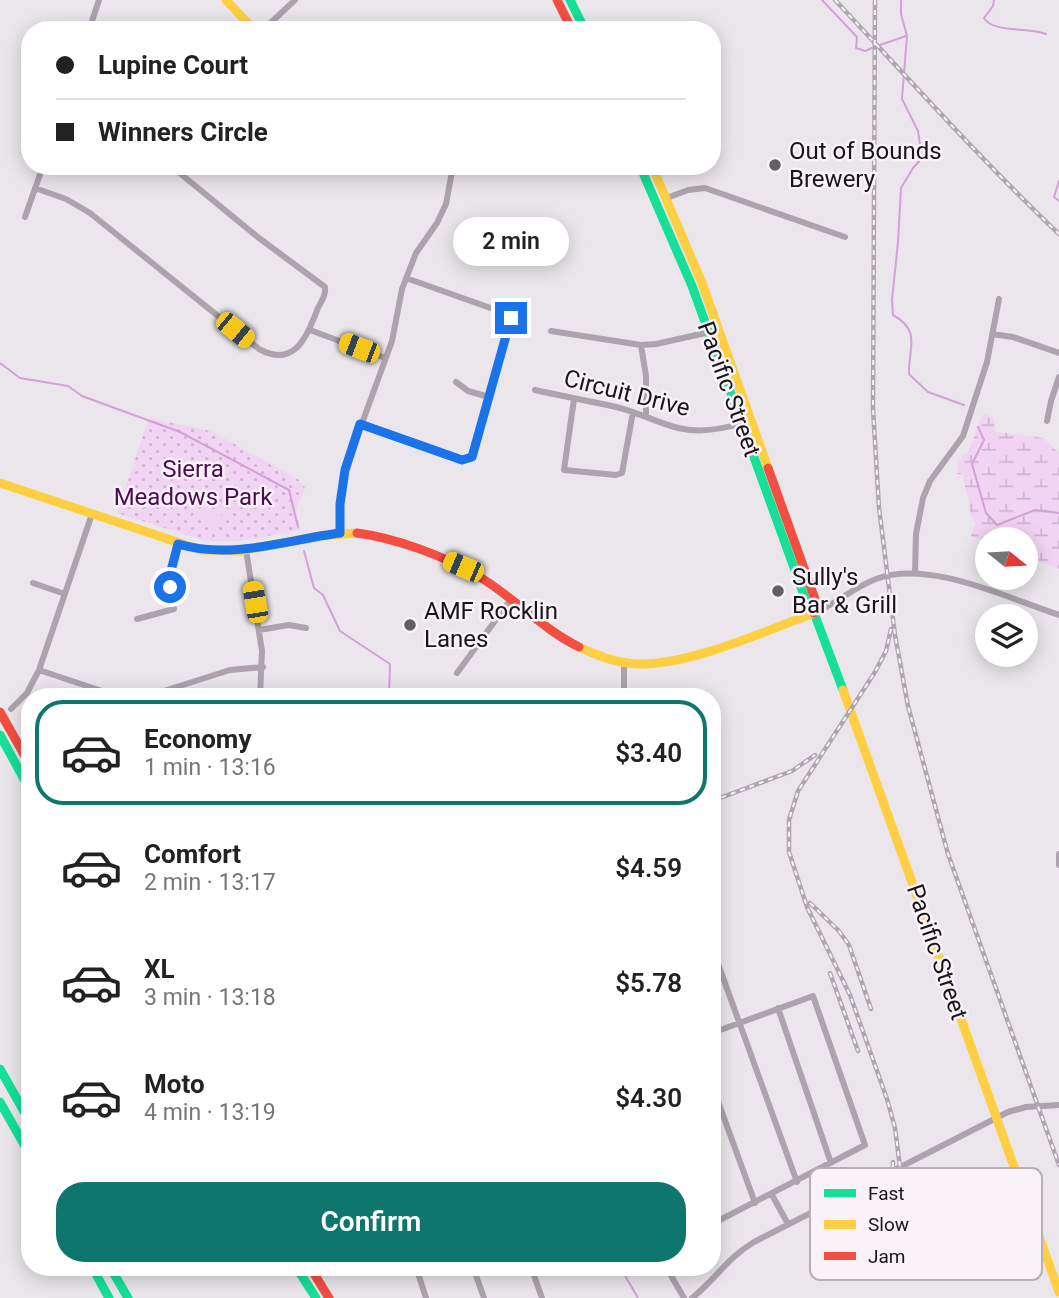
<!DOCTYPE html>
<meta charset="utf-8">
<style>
:root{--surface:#fff;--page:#f2f2f2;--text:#222;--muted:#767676;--line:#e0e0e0;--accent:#0f766e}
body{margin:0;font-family:Roboto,sans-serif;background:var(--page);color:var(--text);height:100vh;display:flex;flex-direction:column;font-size:26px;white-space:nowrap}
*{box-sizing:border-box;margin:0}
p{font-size:23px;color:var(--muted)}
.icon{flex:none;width:38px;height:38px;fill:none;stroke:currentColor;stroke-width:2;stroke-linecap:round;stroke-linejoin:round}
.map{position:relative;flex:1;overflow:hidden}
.details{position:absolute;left:21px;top:688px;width:700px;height:588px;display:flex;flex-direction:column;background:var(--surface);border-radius:28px;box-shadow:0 4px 18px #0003}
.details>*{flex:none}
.hud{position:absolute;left:21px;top:21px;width:700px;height:154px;border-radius:28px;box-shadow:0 4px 18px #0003;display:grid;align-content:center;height:154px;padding:0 35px;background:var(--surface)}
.needle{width:46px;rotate:108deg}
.tools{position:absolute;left:975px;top:527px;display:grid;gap:14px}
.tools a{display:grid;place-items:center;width:63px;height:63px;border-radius:50%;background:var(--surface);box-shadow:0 4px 18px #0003;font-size:35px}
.end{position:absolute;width:32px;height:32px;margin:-16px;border:9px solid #1a73e8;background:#fff;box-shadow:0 0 0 4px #fff}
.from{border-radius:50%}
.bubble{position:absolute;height:49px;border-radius:24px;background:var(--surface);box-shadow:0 4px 18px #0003;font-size:23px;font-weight:600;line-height:49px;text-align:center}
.car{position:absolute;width:21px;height:42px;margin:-21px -10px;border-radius:9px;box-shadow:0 0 5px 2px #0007;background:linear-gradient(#f5c518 24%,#345 0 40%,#f5c518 0 76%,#345 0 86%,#f5c518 0)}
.hud b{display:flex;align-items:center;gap:24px;height:66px;font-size:26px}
.hud b+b{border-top:2px solid var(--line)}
.hud i{width:18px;height:18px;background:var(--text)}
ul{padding:12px 0 0;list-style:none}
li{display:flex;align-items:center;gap:21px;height:105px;margin:0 14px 10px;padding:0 21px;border:4px solid transparent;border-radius:28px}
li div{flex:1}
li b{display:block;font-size:26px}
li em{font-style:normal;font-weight:600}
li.on{border-color:var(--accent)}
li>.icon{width:63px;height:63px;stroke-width:1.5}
.button{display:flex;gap:14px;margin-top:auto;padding:14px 35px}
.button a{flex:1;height:80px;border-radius:28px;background:var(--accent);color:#fff;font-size:28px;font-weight:600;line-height:80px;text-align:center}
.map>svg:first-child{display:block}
.grass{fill:url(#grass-dots)}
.wetland{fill:url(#wetland-marsh)}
.garden{fill:#f1d3f3}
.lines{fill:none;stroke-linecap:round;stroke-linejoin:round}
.stream{stroke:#d2a1d6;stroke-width:2}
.street{stroke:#aca3ad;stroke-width:6}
.fast{stroke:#16e098;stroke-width:9}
.slow{stroke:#ffcf43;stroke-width:9}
.jam{stroke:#f24e42;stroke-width:9}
.rail-casing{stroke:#aea7af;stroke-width:4.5}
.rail{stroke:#f9f2f9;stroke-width:2;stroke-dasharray:5;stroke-linecap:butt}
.route{stroke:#1a73e8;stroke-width:9}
.poi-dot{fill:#625f62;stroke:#f9f2f9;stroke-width:2.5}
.labels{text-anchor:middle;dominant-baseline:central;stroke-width:5;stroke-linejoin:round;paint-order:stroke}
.poi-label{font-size:24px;fill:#181618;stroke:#f9f2f9;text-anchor:start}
.street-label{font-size:24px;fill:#181618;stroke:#f9f2f9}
.park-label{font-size:24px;fill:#4c0b51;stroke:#f9f2f9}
.key{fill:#f9f2f9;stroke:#b6b0b6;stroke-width:2}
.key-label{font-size:19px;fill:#181618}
</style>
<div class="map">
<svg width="1059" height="1298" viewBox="0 0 1059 1298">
<defs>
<pattern id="grass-dots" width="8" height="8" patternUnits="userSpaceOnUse" patternTransform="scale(1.75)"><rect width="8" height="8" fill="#f1d3f3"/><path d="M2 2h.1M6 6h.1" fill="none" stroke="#ceb4d0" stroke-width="1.8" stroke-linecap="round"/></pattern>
<pattern id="wetland-marsh" width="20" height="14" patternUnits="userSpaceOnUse" patternTransform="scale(1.75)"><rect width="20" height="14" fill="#f1d3f3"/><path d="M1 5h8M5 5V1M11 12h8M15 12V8" fill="none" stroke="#ceb4d0"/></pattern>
</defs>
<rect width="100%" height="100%" fill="#eae6eb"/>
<path class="grass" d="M149,418L211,431L299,480L305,488L296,508L300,530L240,541H206L117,513Z"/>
<path class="wetland" d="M985,414L993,418L996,432L1043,438L1059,453V569L1026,556V539H987V542L971,536L976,523L970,515C971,500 964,490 963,475L957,474C956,466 961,456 968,452L982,416Z"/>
<path class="garden" d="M206,499L211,502L210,509L222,513L217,528L213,531L209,529V524L192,517L194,512L200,513L202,502Z"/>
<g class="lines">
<path class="stream" d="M822,0L857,37L856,48L865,51L872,48
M901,0V14L907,36L902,99L918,131L922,158L913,168L901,188L898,242L892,300L893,315C922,331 908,349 909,374L928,392L964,405
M994,0L993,6L984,18C993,33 1027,27 1046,34
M880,45L906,36
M1059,181L1054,197L1059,201
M0,363L20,378L68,386L82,396L180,432L289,490L298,527
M978,427L984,440L972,464L986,513L997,525L1035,510L1059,513
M304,551L314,588L323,595L340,631L390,664L389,696
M620,1267L638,1298"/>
<path class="street" d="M89,30L99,0
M263,30L295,0
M35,188L66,199L90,213L259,349C296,369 307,335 318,308C322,300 326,295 325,287L259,238L171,166
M667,198L688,190L705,188L845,237
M25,217L43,166
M310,330L385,358
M551,331L641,345L656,344L710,332
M992,334L1013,337L1059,353
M641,345L646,376V415
M456,382L468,391L489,397
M535,390C562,396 589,401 616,407C637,412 658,423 678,428C698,433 723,429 743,423
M574,399L564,470L616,475L622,473L633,412
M1047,421L1051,401L1059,377
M360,424L462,460L469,459L473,454L511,318L510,315L406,278
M340,533V504L345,470L392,341L402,289L416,253L437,223L446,204L453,166
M246,550L262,651L260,696
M915,573L916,534L923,498L930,481L963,436L987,362L999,299
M33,583L65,594
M814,613C836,604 854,587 876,579C929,559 1007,598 1059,615
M137,619L174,609L170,576L178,544
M259,630L289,625L306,628
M624,664V696
M39,670L117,696
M457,673L511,599
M148,696L230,670L263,667
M11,709L27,693L39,670L92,514
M1059,854V865
M712,947L797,1182
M778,1008L831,1163
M712,1033L813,996L865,1145L712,1224
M712,1085L755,1203
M772,1195L788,1224
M416,1267L426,1298
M473,1267L484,1298
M531,1267L542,1298
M666,1267L684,1298
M692,1298C715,1280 727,1258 754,1242L1008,1112L1026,1107L1059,1105"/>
<path class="fast" d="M570,0L585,30
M640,166L692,286L805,598L814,613L843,690
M0,735L30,790
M0,1069L30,1122
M0,1102L30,1155
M92,1267L109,1298
M110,1267L128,1298
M296,1267L316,1298"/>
<path class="slow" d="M226,0L254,30
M652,166L702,283L768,468
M0,483L201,550L240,551L319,536L357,533
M579,647C598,656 616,663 637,664C688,666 765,631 814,613
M843,690L1059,1292"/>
<path class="jam" d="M557,0L572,30
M768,468L815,599L814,613
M357,533C395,538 445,556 478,576C514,597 542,629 579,647
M0,712L30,765
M310,1267L329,1298"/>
<g class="rail-casing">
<path id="rail" d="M835,0C909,79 981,160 1059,234
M875,0L873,409L879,508L895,635L908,706L948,854L1059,1165
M891,629L886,651L875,672L798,791L789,820V852L807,907L850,995L887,1099L895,1128L901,1175L936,1274
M712,801L792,771L815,755
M810,903L839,931L849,945L871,1009
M830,973L858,1051
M893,1162L892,1187L895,1210"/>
</g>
<use href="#rail" class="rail"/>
</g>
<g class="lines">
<path class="route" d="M170,587L171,571L178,544C233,560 285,540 340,533V504L345,470L360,424L462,460L472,457L511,318"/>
</g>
<g class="poi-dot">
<circle cx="775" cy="165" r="7"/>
<circle cx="778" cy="591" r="7"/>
<circle cx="410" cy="625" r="7"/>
</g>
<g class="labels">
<g class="poi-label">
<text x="789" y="151">Out of Bounds<tspan x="789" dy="28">Brewery</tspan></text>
<text x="792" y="577">Sully's<tspan x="792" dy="28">Bar &amp; Grill</tspan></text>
<text x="424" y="611">AMF Rocklin<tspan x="424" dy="28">Lanes</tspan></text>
</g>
<g class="street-label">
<text transform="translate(729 389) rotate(70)">Pacific Street</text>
<text transform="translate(627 393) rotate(14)">Circuit Drive</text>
<text transform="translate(937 952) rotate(71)">Pacific Street</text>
</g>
<g class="park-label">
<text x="193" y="469">Sierra<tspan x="193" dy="28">Meadows Park</tspan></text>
</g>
</g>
<rect x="810" y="1168" width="232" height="112" rx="10" class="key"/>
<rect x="824" y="1189" width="32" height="8" fill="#16e098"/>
<rect x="824" y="1220" width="32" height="9" fill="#ffcf43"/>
<rect x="824" y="1252" width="32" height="8" fill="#f24e42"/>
<g class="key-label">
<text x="868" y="1200">Fast</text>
<text x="868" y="1231">Slow</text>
<text x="868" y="1263">Jam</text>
</g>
</svg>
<div class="tools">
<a><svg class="needle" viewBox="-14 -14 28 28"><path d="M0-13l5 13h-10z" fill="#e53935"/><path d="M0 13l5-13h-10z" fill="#767676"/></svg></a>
<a><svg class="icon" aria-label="layers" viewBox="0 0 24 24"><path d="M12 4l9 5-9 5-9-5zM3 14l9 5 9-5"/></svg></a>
</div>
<i class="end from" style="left:170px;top:587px"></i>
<i class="end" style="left:511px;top:318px"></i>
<div class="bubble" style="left:453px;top:217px;width:116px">2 min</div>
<i class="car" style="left:235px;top:330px;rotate:129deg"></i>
<i class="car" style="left:359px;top:348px;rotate:291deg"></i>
<i class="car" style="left:463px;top:567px;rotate:293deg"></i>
<i class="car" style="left:255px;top:602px;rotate:350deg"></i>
<div class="hud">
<b><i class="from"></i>Lupine Court</b>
<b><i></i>Winners Circle</b>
</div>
<section class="details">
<ul>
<li class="on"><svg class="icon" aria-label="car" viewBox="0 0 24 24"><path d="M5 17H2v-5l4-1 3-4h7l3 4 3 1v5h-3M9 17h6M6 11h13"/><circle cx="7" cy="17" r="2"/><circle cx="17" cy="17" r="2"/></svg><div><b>Economy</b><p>1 min · 13:16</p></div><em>$3.40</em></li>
<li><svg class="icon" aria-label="car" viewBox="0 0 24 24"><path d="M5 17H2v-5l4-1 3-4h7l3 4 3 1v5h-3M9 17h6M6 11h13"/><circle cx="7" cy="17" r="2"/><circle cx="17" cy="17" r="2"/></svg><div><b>Comfort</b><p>2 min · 13:17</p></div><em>$4.59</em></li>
<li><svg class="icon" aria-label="car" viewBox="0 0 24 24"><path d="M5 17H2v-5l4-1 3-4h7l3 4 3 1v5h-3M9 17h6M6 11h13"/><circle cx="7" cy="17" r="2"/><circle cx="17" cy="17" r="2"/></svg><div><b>XL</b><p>3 min · 13:18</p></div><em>$5.78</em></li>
<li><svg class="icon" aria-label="car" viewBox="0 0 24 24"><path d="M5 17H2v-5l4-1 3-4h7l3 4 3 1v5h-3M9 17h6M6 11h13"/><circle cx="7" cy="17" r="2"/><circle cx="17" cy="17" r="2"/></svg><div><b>Moto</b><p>4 min · 13:19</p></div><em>$4.30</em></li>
</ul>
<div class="button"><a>Confirm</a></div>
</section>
</div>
